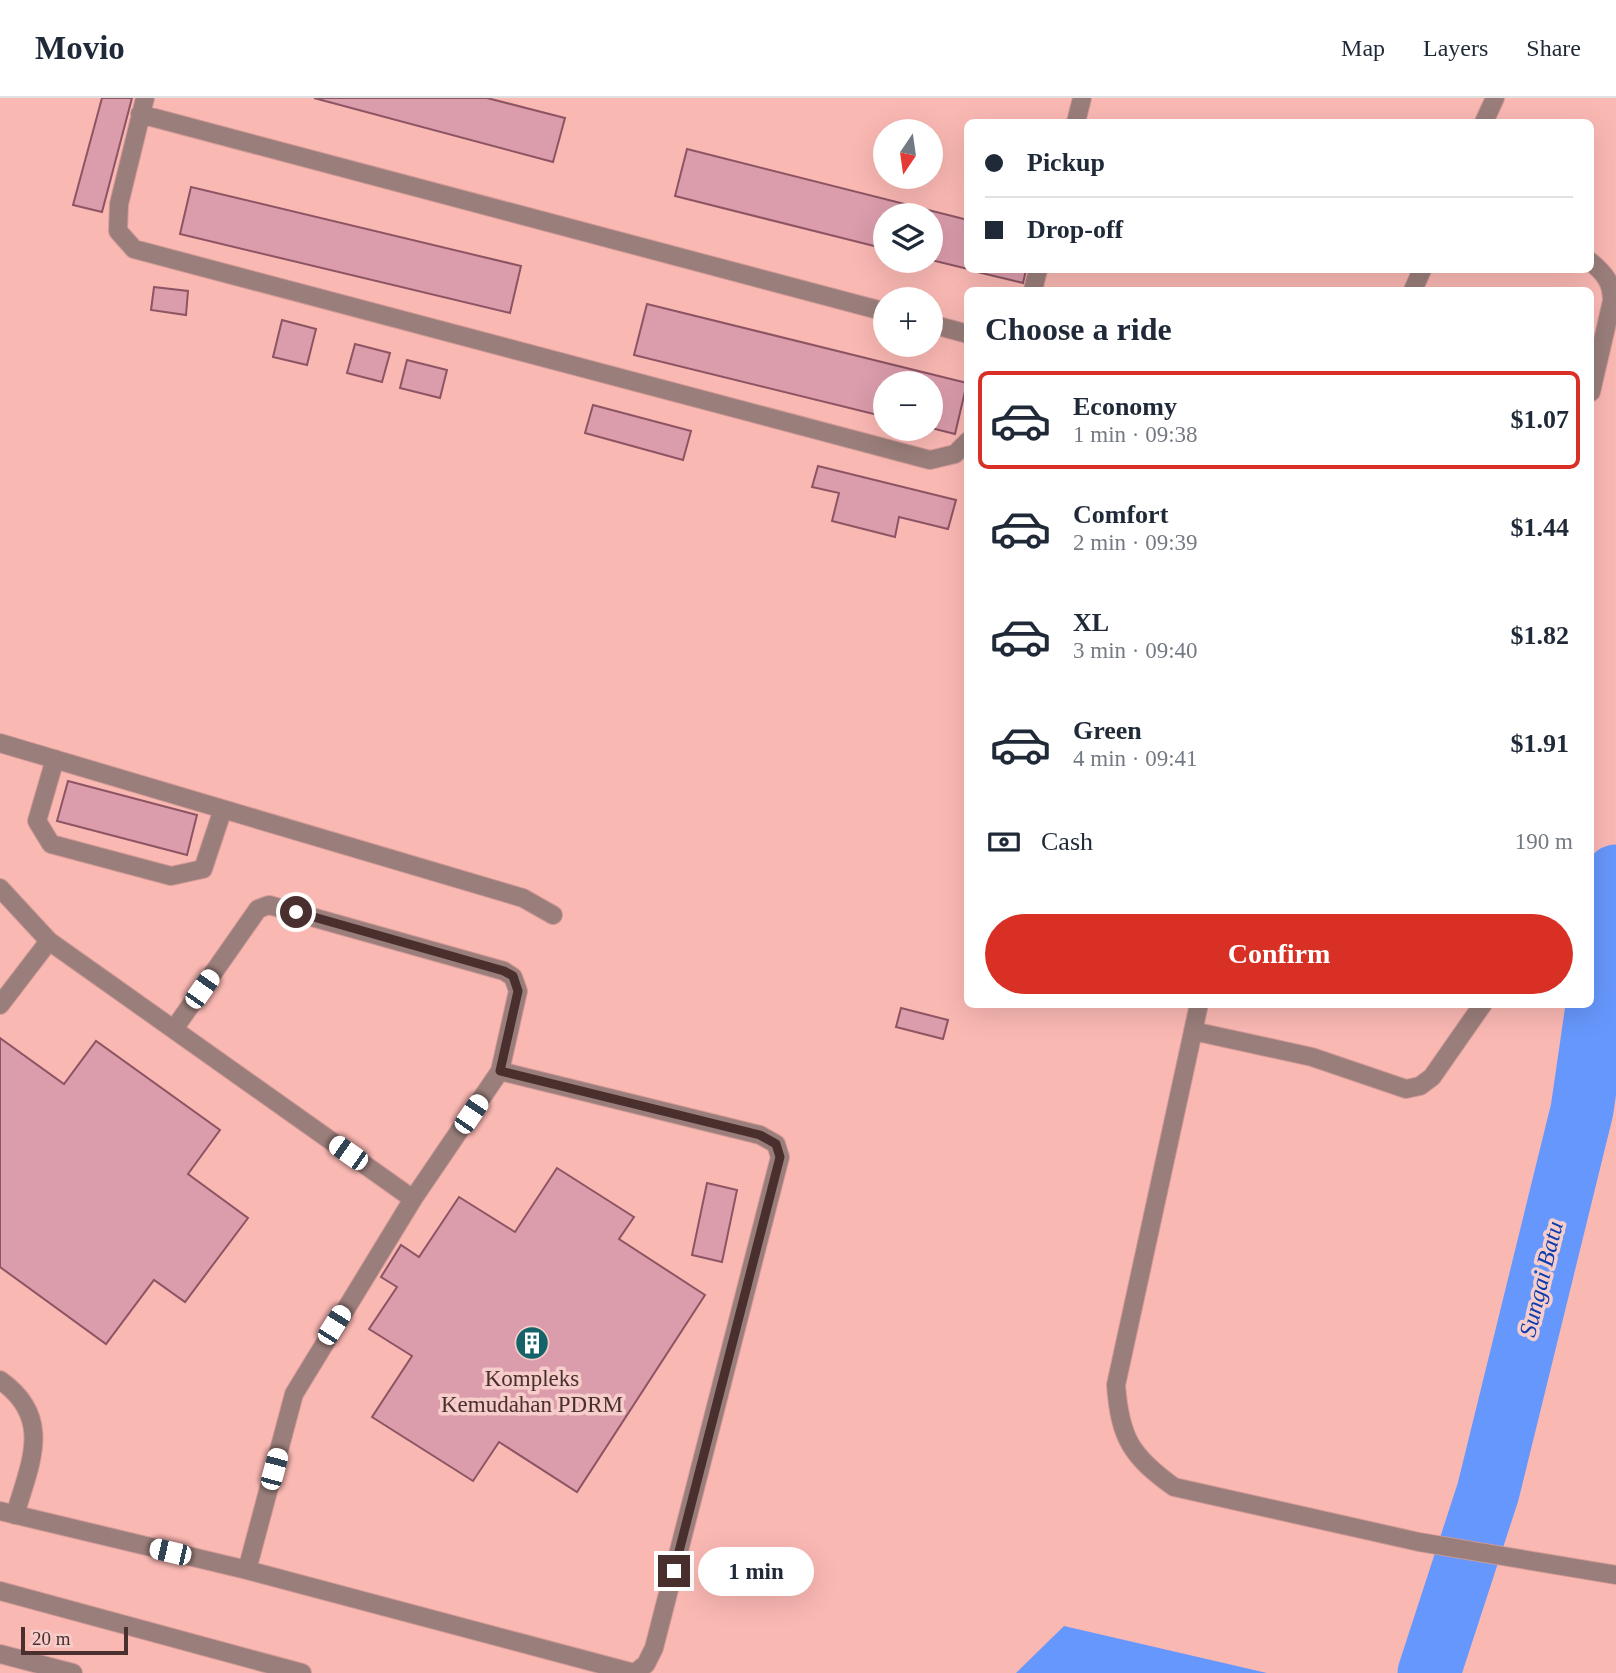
<!DOCTYPE html>
<meta charset="utf-8">
<style>
:root{--surface:#fff;--page:#f2f2f3;--text:#1f2937;--muted:#747a83;--line:#e0e1e3;--accent:#d93025}
body{margin:0;font-family:Georgia,serif;background:var(--page);color:var(--text);height:100vh;display:flex;flex-direction:column;font-size:26px;white-space:nowrap}
*{box-sizing:border-box;margin:0}
p{font-size:23px;color:var(--muted)}
.icon{flex:none;width:38px;height:38px;fill:none;stroke:currentColor;stroke-width:2;stroke-linecap:round;stroke-linejoin:round}
.map{position:relative;flex:1;overflow:hidden}
.sheet{position:absolute;left:964px;top:189px;width:630px;height:721px;display:flex;flex-direction:column;background:var(--surface);border-radius:10px;box-shadow:0 7px 28px #0002}
.sheet>*{flex:none}
.top-card{position:absolute;left:964px;top:21px;width:630px;height:154px;border-radius:10px;box-shadow:0 7px 28px #0002;display:grid;align-content:center;height:154px;padding:0 21px;background:var(--surface)}
.needle{width:46px;rotate:193deg}
.fabs{position:absolute;left:873px;top:21px;display:grid;gap:14px}
.fabs a{display:grid;place-items:center;width:70px;height:70px;border-radius:50%;background:var(--surface);box-shadow:0 7px 28px #0002;font-size:35px}
.scale{position:absolute;left:21px;bottom:18px;width:107px;box-sizing:border-box;padding-left:7px;border:4px solid #492f2d;border-top:0;font-size:19px;line-height:24px;white-space:nowrap;color:#492f2d;-webkit-text-stroke:5px #f6cdca;paint-order:stroke}
.end{position:absolute;width:32px;height:32px;margin:-16px;border:9px solid #492f2d;background:#fff;box-shadow:0 0 0 4px #fff}
.from{border-radius:50%}
.bubble{position:absolute;height:49px;border-radius:24px;background:var(--surface);box-shadow:0 7px 28px #0002;font-size:23px;font-weight:700;line-height:49px;text-align:center}
.car{position:absolute;width:21px;height:42px;margin:-21px -10px;border-radius:9px;box-shadow:0 0 5px 2px #0007;background:linear-gradient(#fff 24%,#345 0 40%,#fff 0 76%,#345 0 86%,#fff 0)}
.top-card b{display:flex;align-items:center;gap:24px;height:66px;font-size:26px}
.top-card b+b{border-top:2px solid var(--line)}
.top-card i{width:18px;height:18px;background:var(--text)}
ul{padding:0;list-style:none}
li{display:flex;align-items:center;gap:21px;height:98px;margin:0 14px 10px;padding:0 7px;border:4px solid transparent;border-radius:10px}
li div{flex:1}
li b{display:block;font-size:26px}
li em{font-style:normal;font-weight:700}
li.active{border-color:var(--accent)}
li>.icon{width:63px;height:63px;stroke-width:1.5}
h2{padding:0 21px;font-size:32px;line-height:84px}
.pay{display:flex;align-items:center;gap:18px;height:77px;padding:0 21px;font-size:26px}
.pay p{margin-inline-start:auto}
.button{display:flex;gap:14px;margin-top:auto;padding:14px 21px}
.button a{flex:1;height:80px;border-radius:42px;background:var(--accent);color:#fff;font-size:28px;font-weight:700;line-height:80px;text-align:center}
header{display:flex;align-items:center;gap:42px;box-sizing:border-box;height:98px;padding:0 35px;background:var(--surface);border-bottom:2px solid var(--line)}
header strong{font-size:33px}
nav{display:flex;gap:38px;margin-inline-start:auto;font-size:24px}
.map>svg:first-child{display:block}
.water{fill:#6697fc}
.lines{fill:none;stroke-linecap:round;stroke-linejoin:round}
.river{stroke:#6697fc;stroke-width:63}
.building{fill:#db9cab;stroke:#8d5463;stroke-width:2}
.minor-casing{stroke:#d39a96;stroke-width:20}
.minor{stroke:#9a7e7b;stroke-width:18}
.route{stroke:#492f2d;stroke-width:9}
.labels{text-anchor:middle;dominant-baseline:central;stroke-width:7;stroke-linejoin:round;paint-order:stroke}
.poi-label{font-size:23px;fill:#492f2d;stroke:#f6cdca}
.water-label{font-size:24px;font-style:italic;fill:#0d3caf;stroke:#f6cdca}
</style>
<header>
<strong>Movio</strong>
<nav><a>Map</a><a>Layers</a><a>Share</a></nav>
</header>
<div class="map">
<svg width="1616" height="1575" viewBox="0 0 1616 1575">
<rect width="100%" height="100%" fill="#fab8b3"/>
<path class="water" d="M1064,1528L1267,1575H1016Z"/>
<g class="lines">
<path class="river" d="M1429,1575L1488,1394L1582,1012L1616,778"/>
</g>
<path class="building" d="M102,0H132L102,114L73,107Z
M314,0H487L565,20L553,64Z
M687,51L968,122V171L931,162V117H886V151L675,98Z
M191,89L521,168L510,215L180,136Z
M969,172H1026L1023,185Z
M154,189L188,193L186,217L151,212Z
M647,206L967,285L955,336L931,330V285H886V319L634,257Z
M282,222L316,231L307,267L273,259Z
M355,246L390,255L382,284L347,275Z
M407,262L447,272L440,300L400,290Z
M593,307L691,333L683,362L585,335Z
M818,368L956,402L948,431L899,419L895,439L832,423L839,395L812,389Z
M68,683L197,717L187,757L57,723Z
M901,910L948,922L943,941L896,929Z
M0,940L64,986L96,943L220,1032L188,1076L248,1120L185,1204L154,1182L106,1246L0,1169Z
M557,1070L634,1119L619,1141L705,1197L577,1394L499,1344L473,1383L372,1319L412,1258L369,1231L397,1189L381,1179L401,1147L419,1159L459,1099L515,1134Z
M707,1085L737,1092L722,1164L692,1157Z"/>
<g class="lines">
<g class="minor-casing">
<path id="minor" d="M145,0L119,106L118,133L134,151L930,362L955,356L968,343
M140,16L886,214
M1076,24L1082,0
M1484,24L1495,0
M1591,164C1605,176 1612,184 1612,203L1591,294
M1033,192L1038,172
M1413,192L1422,172
M931,226L968,236
M0,645L523,800L553,817
M55,661L37,723L51,746L171,778L203,771L223,711
M0,790L49,843
M1199,906L1116,1287C1120,1340 1131,1358 1174,1389L1419,1444L1616,1477
M0,907L49,843L413,1101
M174,931L258,811L269,807L504,873L513,879L518,893L500,973L413,1101L294,1296L247,1472
M1193,933L1312,959L1406,991L1420,988L1432,979L1483,906
M500,973L760,1037L776,1046L780,1059L654,1550L646,1566L635,1575
M0,1282C54,1320 30,1365 15,1417
M0,1413L247,1472L634,1575
M0,1493L302,1575
M0,1556L73,1575"/>
</g>
<use href="#minor" class="minor"/>
</g>
<g class="lines">
<path class="route" d="M296,814L504,873L513,878L518,893L500,973L760,1037L776,1046L780,1059L674,1473"/>
</g>
<defs>
<g id="building-disc" transform="scale(1.75)"><circle r="9.5" fill="#146369" stroke="#f6cdca"/><path d="M-4-6H4V6H1V3H-1V6H-4ZM-2.5-4.3h1.7v1.8h-1.7ZM.8-4.3h1.7v1.8H.8ZM-2.5-1h1.7V.8h-1.7ZM.8-1h1.7V.8H.8Z" fill="#fff"/></g>
</defs>
<g fill-rule="evenodd">
<use href="#building-disc" x="532" y="1245"/>
</g>
<g class="labels">
<g class="poi-label">
<text x="532" y="1280">Kompleks<tspan x="532" dy="26">Kemudahan PDRM</tspan></text>
</g>
<g class="water-label">
<text transform="translate(1541 1181) rotate(-76)">Sungai Batu</text>
</g>
</g>
</svg>
<div class="fabs">
<a><svg class="needle" viewBox="-14 -14 28 28"><path d="M0-13l5 13h-10z" fill="#e53935"/><path d="M0 13l5-13h-10z" fill="#747a83"/></svg></a>
<a><svg class="icon" aria-label="layers" viewBox="0 0 24 24"><path d="M12 4l9 5-9 5-9-5zM3 14l9 5 9-5"/></svg></a>
<a>+</a>
<a>−</a>
</div>
<div class="scale">20 m</div>
<i class="end from" style="left:296px;top:814px"></i>
<i class="end" style="left:674px;top:1473px"></i>
<div class="bubble" style="left:698px;top:1449px;width:116px">1 min</div>
<i class="car" style="left:202px;top:891px;rotate:35deg"></i>
<i class="car" style="left:471px;top:1016px;rotate:34deg"></i>
<i class="car" style="left:348px;top:1055px;rotate:305deg"></i>
<i class="car" style="left:334px;top:1227px;rotate:32deg"></i>
<i class="car" style="left:274px;top:1371px;rotate:15deg"></i>
<i class="car" style="left:170px;top:1454px;rotate:283deg"></i>
<div class="top-card">
<b><i class="from"></i>Pickup</b>
<b><i></i>Drop-off</b>
</div>
<section class="sheet">
<h2>Choose a ride</h2>
<ul>
<li class="active"><svg class="icon" aria-label="car" viewBox="0 0 24 24"><path d="M5 17H2v-5l4-1 3-4h7l3 4 3 1v5h-3M9 17h6M6 11h13"/><circle cx="7" cy="17" r="2"/><circle cx="17" cy="17" r="2"/></svg><div><b>Economy</b><p>1 min · 09:38</p></div><em>$1.07</em></li>
<li><svg class="icon" aria-label="car" viewBox="0 0 24 24"><path d="M5 17H2v-5l4-1 3-4h7l3 4 3 1v5h-3M9 17h6M6 11h13"/><circle cx="7" cy="17" r="2"/><circle cx="17" cy="17" r="2"/></svg><div><b>Comfort</b><p>2 min · 09:39</p></div><em>$1.44</em></li>
<li><svg class="icon" aria-label="car" viewBox="0 0 24 24"><path d="M5 17H2v-5l4-1 3-4h7l3 4 3 1v5h-3M9 17h6M6 11h13"/><circle cx="7" cy="17" r="2"/><circle cx="17" cy="17" r="2"/></svg><div><b>XL</b><p>3 min · 09:40</p></div><em>$1.82</em></li>
<li><svg class="icon" aria-label="car" viewBox="0 0 24 24"><path d="M5 17H2v-5l4-1 3-4h7l3 4 3 1v5h-3M9 17h6M6 11h13"/><circle cx="7" cy="17" r="2"/><circle cx="17" cy="17" r="2"/></svg><div><b>Green</b><p>4 min · 09:41</p></div><em>$1.91</em></li>
</ul>
<div class="pay"><svg class="icon" aria-label="cash" viewBox="0 0 24 24"><path d="M3 7h18v10H3z"/><circle cx="12" cy="12" r="2"/></svg>Cash<p>190 m</p></div>
<div class="button"><a>Confirm</a></div>
</section>
</div>
